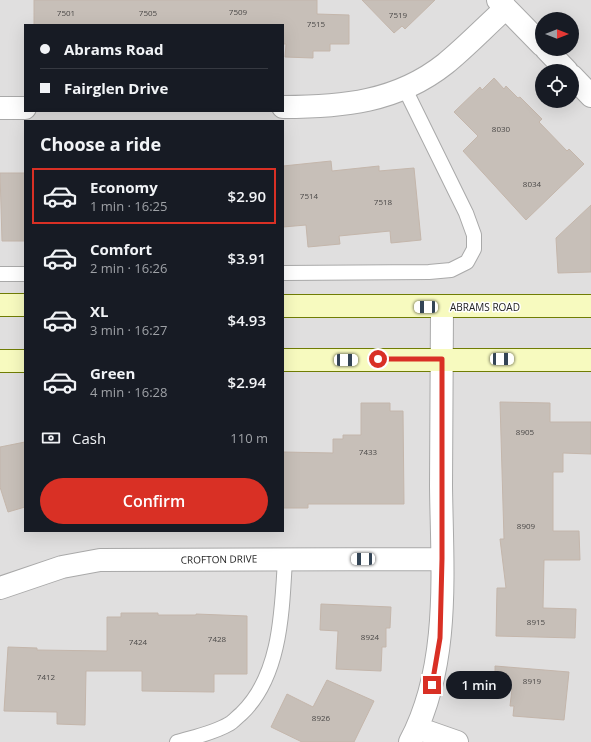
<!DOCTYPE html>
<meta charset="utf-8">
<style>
:root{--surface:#171b24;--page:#20242c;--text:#f1f3f6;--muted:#9ea1a6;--line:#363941;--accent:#d93025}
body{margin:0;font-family:"Open Sans",sans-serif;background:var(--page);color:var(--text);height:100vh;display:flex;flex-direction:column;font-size:15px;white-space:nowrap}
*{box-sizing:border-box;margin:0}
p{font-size:13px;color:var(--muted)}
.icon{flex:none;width:22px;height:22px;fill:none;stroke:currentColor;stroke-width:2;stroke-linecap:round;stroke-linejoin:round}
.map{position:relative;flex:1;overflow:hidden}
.drawer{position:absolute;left:24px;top:120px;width:260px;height:412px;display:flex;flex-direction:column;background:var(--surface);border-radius:0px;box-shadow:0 4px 16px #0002}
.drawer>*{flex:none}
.banner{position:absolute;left:24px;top:24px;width:260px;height:88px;border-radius:0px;box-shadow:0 4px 16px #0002;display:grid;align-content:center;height:88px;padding:0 16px;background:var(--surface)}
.needle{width:26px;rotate:90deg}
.buttons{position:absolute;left:535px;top:12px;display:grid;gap:8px}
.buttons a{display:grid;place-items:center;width:44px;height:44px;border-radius:50%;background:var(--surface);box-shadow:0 4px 16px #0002;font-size:20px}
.end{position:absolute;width:18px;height:18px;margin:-9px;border:5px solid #d93025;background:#fff;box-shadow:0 0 0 2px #fff}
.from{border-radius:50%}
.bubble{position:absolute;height:28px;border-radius:14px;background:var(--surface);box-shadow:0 4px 16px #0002;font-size:13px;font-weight:600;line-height:28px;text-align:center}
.car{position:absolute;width:12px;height:24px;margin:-12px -6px;border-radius:5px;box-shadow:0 0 3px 1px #0007;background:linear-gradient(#fff 24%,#345 0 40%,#fff 0 76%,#345 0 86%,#fff 0)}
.banner b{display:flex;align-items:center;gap:14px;height:38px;font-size:15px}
.banner b+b{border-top:1px solid var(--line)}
.banner i{width:10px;height:10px;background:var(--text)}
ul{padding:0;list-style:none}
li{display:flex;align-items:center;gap:12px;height:56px;margin:0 8px 6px;padding:0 8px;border:2px solid transparent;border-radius:0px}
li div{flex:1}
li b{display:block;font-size:15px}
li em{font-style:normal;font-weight:600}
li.selected{border-color:var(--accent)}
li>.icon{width:36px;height:36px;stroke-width:1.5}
h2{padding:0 16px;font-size:18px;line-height:48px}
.pay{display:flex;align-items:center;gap:10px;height:44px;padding:0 16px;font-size:15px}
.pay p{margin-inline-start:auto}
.primary-button{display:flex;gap:8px;margin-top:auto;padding:8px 16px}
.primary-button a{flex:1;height:46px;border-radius:24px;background:var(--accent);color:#fff;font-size:16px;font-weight:600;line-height:46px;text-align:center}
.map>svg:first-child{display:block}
.residential{fill:#e0dfdf;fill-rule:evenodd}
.building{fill:#c7bfb8;stroke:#c4b6ab}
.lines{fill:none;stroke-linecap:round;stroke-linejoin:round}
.lane-casing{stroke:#a9a9a9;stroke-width:16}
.street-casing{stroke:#a9a9a9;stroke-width:24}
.secondary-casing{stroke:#707d05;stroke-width:24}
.lane{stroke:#fff;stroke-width:14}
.street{stroke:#fff;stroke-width:22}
.secondary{stroke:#f7fabf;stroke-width:22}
.route{stroke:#d93025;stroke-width:5}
.labels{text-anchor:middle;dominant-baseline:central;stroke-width:3;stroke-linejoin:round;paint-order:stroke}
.number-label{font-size:8px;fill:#4b4948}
.street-label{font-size:10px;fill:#222;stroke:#fff}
</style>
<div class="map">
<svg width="591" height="742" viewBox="0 0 591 742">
<rect width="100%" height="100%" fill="#f2efe9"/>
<path class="residential" d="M0,0H591V742H0ZM542,19H572V49H542ZM25,25H283V111H25ZM542,71H572V101H542ZM25,121H283V531H25Z"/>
<path class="building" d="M34,0H317V14L349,15V44H330V51H313V58L285,57L286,44H283V25H34Z
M362,0H435L405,29L402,26L394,33Z
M494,78L504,89L506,86L518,98L520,97L542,119L539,122L567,151L569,149L584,164L526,220L463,151L478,136L454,112L480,87L482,90Z
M331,161L332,171L379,166V171L414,168L421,240L391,243L390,231L339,236L340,244L308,247L306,225L283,227V166Z
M0,173H25V241H2Z
M591,205V272L558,273L556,238Z
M500,402L550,403V422H591V454L563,453V472H553V531H579L580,560H544L543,608L576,609L575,638L496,636L497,588H506L500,539H504Z
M361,403H390V411H403L404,504H308V508H283V452L333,453V439H343V435H361Z
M25,442V507L8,512L0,487V447Z
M321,604L391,607L390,628H386V647H382L381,671L336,669L338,631L320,630Z
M121,613H158V615H196V614L247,616V674H214V692L142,691V671H86L85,725L57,724V712L4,711L8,647L37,648V650L107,651V617H121Z
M495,666L569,672L564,720L513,716L514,706H510L512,689L495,687Z
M327,680L374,701L354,742H302L271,727L287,694L313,707Z"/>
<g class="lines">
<g class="lane-casing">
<path id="lane" d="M283,273L429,272L451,270L467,262L474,249V235L466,213L405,89
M0,274H25
M177,742C194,737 214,733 229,724C233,722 237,717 241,714C281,676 282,611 285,559"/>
</g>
<g class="street-casing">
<path id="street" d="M498,0L542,45
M546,49L567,71
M572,76L591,96
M283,107C342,107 397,102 445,64C466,47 486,26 506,8
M0,108H25
M0,588L62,567L100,560L442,559
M417,728L457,742
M410,742C451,665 442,570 441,486C441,426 442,366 442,307"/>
</g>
<g class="secondary-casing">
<path id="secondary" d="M0,305H25
M283,306H591
M283,360H591
M0,361H25"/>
</g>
<use href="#lane" class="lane"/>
<use href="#street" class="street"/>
<use href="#secondary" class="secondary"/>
</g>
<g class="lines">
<path class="route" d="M378,359H442V559L440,638L432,685"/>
</g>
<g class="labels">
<g class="number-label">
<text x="238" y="11">7509</text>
<text x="66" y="12">7501</text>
<text x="148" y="12">7505</text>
<text x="398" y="14">7519</text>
<text x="316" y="23">7515</text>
<text x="501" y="128">8030</text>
<text x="532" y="183">8034</text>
<text x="309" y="195">7514</text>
<text x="383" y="201">7518</text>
<text x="525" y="431">8905</text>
<text x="368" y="451">7433</text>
<text x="526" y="525">8909</text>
<text x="536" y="621">8915</text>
<text x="370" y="636">8924</text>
<text x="217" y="638">7428</text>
<text x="138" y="641">7424</text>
<text x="46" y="676">7412</text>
<text x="532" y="680">8919</text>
<text x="321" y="717">8926</text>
</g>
<g class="street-label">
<text x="485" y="307">ABRAMS ROAD</text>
<text transform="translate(219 559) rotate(-1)">CROFTON DRIVE</text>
</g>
</g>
</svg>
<div class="buttons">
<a><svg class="needle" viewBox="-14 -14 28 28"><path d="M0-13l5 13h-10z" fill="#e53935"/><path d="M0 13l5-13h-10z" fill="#9ea1a6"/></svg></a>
<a><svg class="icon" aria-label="locate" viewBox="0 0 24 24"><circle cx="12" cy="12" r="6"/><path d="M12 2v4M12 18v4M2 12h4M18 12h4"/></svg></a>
</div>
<i class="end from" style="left:378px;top:359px"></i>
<i class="end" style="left:432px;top:685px"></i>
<div class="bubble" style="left:446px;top:671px;width:66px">1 min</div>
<i class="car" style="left:426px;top:307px;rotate:270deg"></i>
<i class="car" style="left:502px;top:359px;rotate:90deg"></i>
<i class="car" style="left:346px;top:360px;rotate:90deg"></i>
<i class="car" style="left:363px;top:559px;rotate:270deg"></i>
<div class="banner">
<b><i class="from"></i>Abrams Road</b>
<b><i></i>Fairglen Drive</b>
</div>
<section class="drawer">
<h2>Choose a ride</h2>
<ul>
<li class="selected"><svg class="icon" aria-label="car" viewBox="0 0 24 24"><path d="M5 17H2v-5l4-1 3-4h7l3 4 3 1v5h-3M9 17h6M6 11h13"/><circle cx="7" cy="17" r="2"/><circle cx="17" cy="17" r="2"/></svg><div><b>Economy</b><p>1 min · 16:25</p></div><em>$2.90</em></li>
<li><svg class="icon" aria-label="car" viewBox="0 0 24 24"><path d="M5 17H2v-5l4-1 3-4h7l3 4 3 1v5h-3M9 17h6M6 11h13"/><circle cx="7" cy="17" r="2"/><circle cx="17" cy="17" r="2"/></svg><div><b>Comfort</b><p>2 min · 16:26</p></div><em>$3.91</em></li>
<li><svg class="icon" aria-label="car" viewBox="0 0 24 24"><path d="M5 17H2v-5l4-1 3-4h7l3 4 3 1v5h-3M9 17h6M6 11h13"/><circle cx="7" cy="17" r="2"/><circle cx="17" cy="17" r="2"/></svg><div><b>XL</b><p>3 min · 16:27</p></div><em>$4.93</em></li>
<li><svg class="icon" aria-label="car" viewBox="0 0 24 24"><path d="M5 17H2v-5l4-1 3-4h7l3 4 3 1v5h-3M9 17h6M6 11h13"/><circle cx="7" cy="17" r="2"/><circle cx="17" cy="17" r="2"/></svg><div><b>Green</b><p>4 min · 16:28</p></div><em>$2.94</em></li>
</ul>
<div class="pay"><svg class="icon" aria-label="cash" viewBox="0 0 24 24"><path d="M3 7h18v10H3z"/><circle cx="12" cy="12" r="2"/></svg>Cash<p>110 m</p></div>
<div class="primary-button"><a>Confirm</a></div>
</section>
</div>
